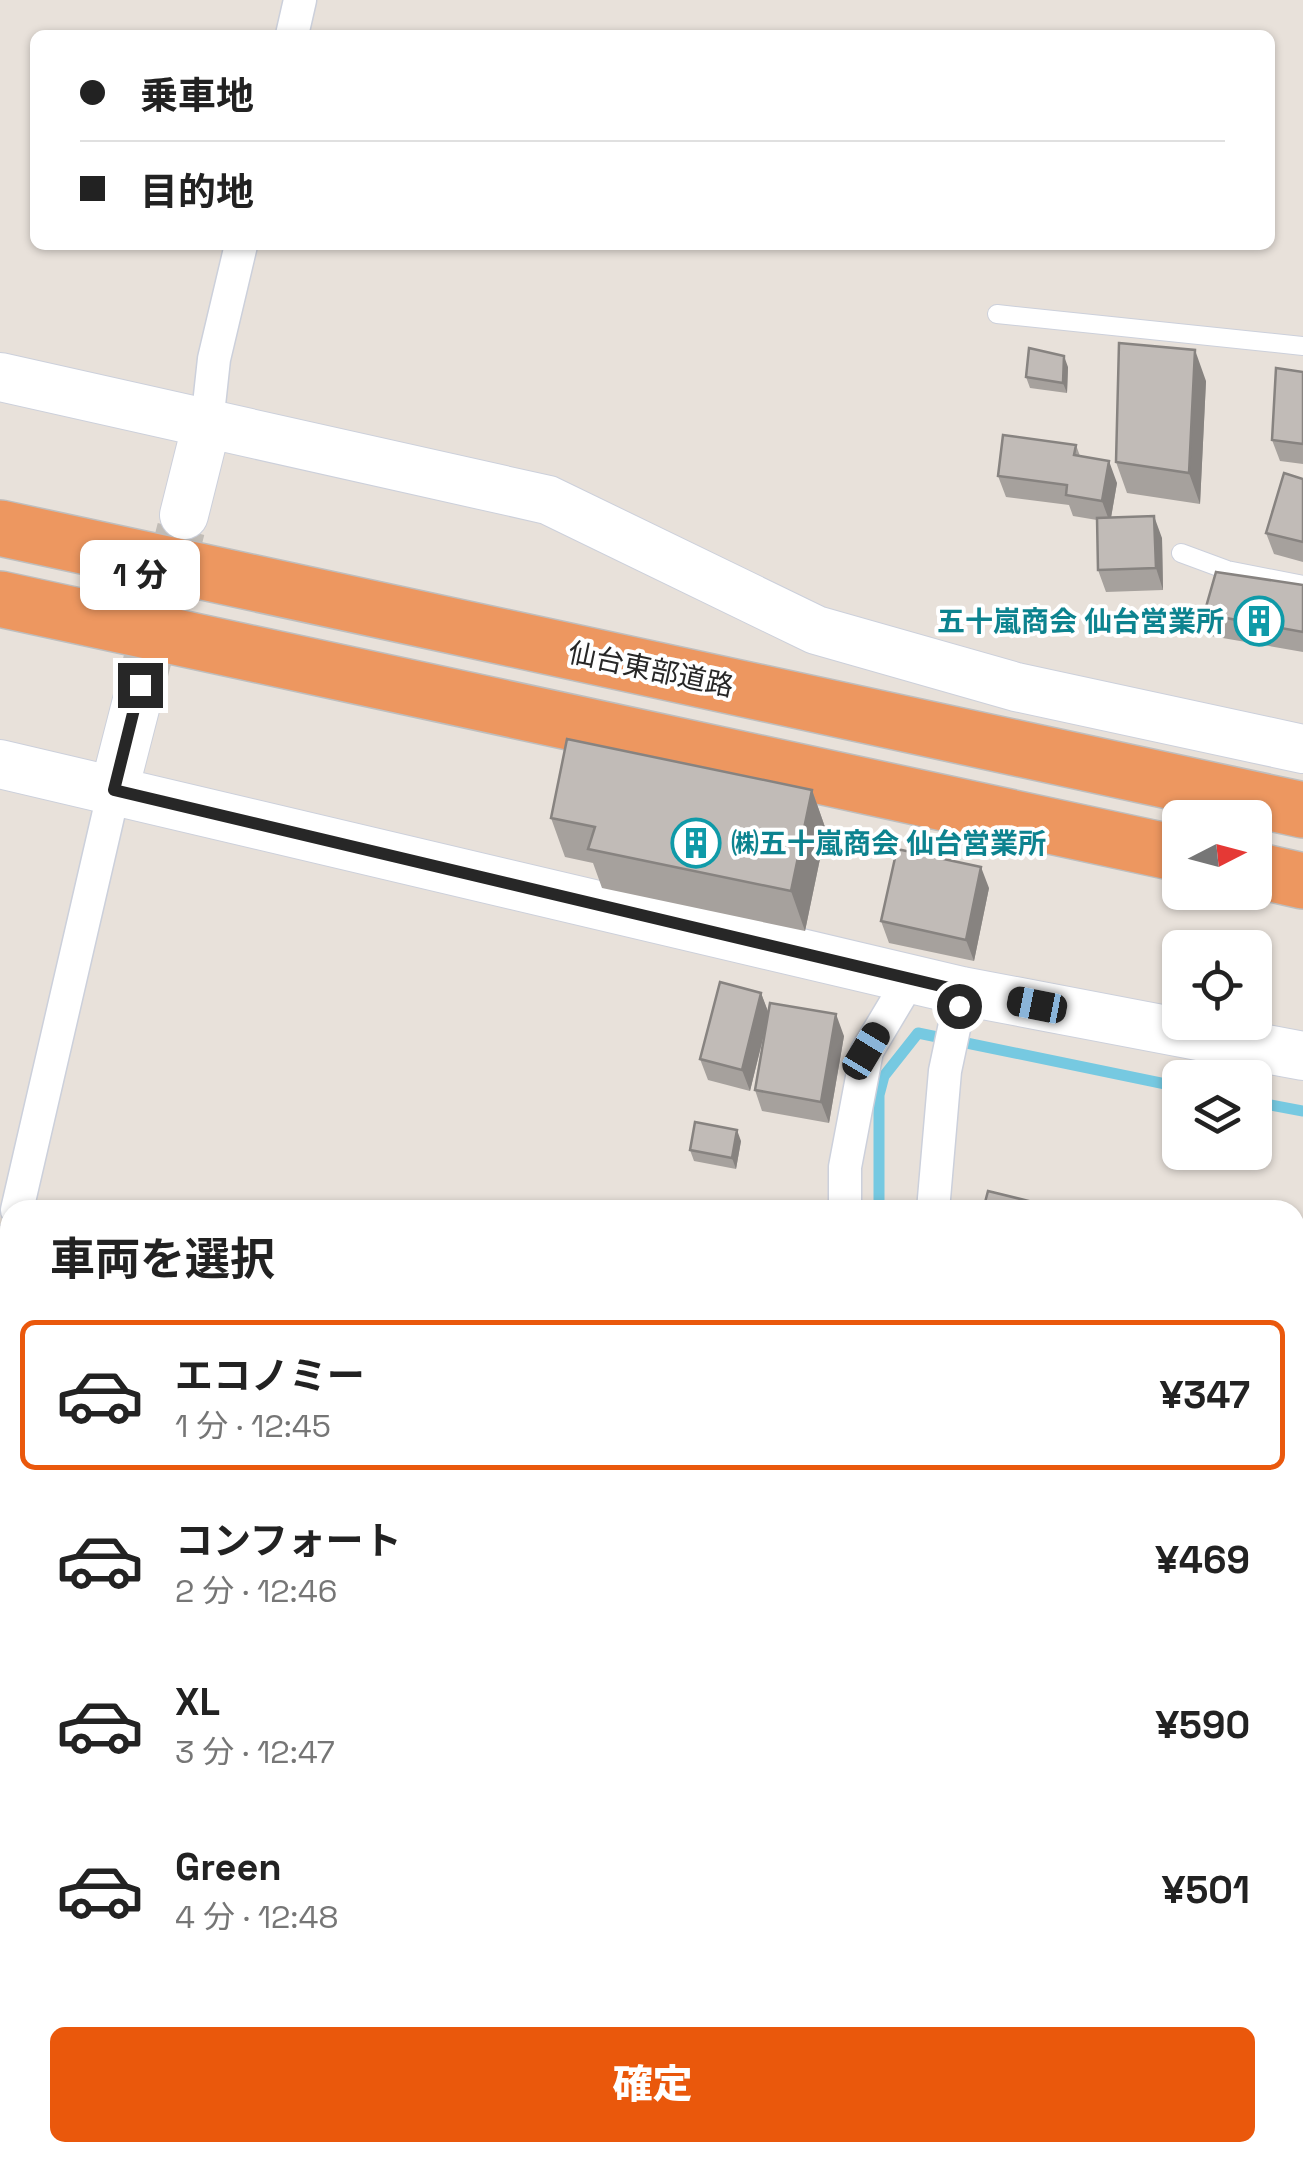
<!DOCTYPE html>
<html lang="ja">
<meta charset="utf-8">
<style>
:root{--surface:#fff;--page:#f6f6f6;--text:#222;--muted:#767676;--line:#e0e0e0;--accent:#ea580c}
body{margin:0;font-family:"Space Grotesk","Noto Sans JP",sans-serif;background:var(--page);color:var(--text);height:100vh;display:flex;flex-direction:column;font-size:38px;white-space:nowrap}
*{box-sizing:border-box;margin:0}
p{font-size:32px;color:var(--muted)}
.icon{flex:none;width:55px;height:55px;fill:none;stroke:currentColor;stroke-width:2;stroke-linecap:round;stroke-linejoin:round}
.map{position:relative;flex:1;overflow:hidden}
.side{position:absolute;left:0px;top:1200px;width:1305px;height:962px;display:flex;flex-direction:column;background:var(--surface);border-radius:30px 30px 0 0;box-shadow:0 2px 8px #0004}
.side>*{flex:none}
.top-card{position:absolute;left:30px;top:30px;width:1245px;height:220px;border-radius:15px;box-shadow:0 2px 8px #0004;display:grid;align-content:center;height:220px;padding:0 50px;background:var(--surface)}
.needle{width:65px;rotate:84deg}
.buttons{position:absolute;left:1162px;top:800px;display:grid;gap:20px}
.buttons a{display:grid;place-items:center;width:110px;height:110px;border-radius:15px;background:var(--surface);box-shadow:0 2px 8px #0004;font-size:50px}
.end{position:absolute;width:45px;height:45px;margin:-22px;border:12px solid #272727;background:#fff;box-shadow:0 0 0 5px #fff}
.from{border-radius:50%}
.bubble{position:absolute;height:70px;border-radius:15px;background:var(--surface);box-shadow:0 2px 8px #0004;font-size:32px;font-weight:800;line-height:70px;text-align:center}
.car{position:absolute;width:30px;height:60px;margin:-30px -15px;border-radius:12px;box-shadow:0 0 8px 2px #0007;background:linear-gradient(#222 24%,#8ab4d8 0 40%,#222 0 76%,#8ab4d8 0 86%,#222 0)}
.top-card b{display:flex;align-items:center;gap:35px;height:95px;font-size:38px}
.top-card b+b{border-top:2px solid var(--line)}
.top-card i{width:25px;height:25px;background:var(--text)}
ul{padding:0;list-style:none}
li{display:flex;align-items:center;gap:30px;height:150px;margin:0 20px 15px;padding:0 30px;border:5px solid transparent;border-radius:15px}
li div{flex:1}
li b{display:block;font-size:38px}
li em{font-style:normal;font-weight:800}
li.on{border-color:var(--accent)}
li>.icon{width:90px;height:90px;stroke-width:1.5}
h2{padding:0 50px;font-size:45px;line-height:120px}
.button{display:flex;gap:20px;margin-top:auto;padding:20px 50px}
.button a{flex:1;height:115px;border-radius:15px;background:var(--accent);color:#fff;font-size:40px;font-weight:800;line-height:115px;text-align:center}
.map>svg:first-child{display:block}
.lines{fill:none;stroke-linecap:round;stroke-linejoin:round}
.stream{stroke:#76c9e1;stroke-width:11}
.secondary-tunnel{stroke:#c1bcb6;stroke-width:48;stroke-dasharray:48 24;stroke-linecap:butt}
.lane-casing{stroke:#ccd0db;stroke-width:20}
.street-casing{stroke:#ccd0db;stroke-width:35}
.secondary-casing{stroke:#ccd0db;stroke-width:50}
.highway-casing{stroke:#bebebe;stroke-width:58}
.lane{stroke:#fff;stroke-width:18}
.street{stroke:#fff;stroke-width:32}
.secondary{stroke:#fff;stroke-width:48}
.highway{stroke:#ed9760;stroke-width:55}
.wall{fill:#a6a19d}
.shaded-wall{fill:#878380}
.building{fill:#c1bbb7;stroke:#878380;stroke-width:2.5}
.route{stroke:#272727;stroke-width:12}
.labels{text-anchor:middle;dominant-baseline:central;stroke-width:8;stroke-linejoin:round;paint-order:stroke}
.culture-label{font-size:28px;font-weight:bold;fill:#0d838f;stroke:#fff;text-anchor:end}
.street-label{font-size:28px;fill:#272727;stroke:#fff}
</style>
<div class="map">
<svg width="1303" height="2161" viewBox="0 0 1303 2161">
<rect width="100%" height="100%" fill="#e8e1da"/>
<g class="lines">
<path class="stream" d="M1255,1102L1303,1111
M879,1210V1095L884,1076L918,1033L1180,1087
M728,2161L730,2152"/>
<path class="secondary-tunnel" d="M141,685L181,529"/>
<g class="lane-casing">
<path id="lane" d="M997,314L1303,346
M1181,553L1227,570L1303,585"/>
</g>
<g class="street-casing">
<path id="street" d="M292,35L300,0
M207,423L214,359L241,245
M17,1210L114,790
M845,1210V1167L867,1051L910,979
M933,1210L945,1071L962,991
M0,1283L10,1239
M1295,1873L1303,1874
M1295,2014L1303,1966
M690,2161L692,2152
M774,2161L777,2152
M1271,2161L1273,2152"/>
</g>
<g class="secondary-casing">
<path id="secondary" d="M0,377L548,500L816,630L1016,687L1303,749
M184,515L207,423
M0,764L962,991L1303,1056
M114,790L141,685"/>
</g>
<g class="highway-casing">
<path id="highway" d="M0,528L1303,810
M0,599L1180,854
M1255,870L1303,881"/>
</g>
<use href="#lane" class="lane"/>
<use href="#street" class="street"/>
<use href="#secondary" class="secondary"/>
<use href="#highway" class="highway"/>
</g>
<path class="wall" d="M1068,367L1067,393L1030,388L1026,377Z
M1303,372V464L1280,461L1272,440Z
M1206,381L1200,504L1127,493L1116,462Z
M1076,445L1080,456L1117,483L1111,518L1162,538L1163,590L1106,592L1098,570L1097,520L1073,516L1069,505L1006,497L998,476Z
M1303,479V562L1274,554L1266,533Z
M1303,585V652L1211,636L1204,614Z
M812,790L826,830L805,931L602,888L593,863L565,857L551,818Z
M989,888L974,961L889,943L881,921Z
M761,993L768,1012L844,1036L829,1123L762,1111L755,1090L766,1026L750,1091L708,1080L700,1059Z
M741,1141L736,1169L694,1161L690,1150Z
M1112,2152H1177L1178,2154L1177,2161H1116Z"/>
<path class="shaded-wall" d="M1195,350L1206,381L1200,504L1189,473Z
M1064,356L1068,367L1067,393L1063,383Z
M1109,461L1117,483L1110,523L1102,501Z
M1154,516L1162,538L1163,590L1156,568Z
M812,790L826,830L805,931L791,891Z
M981,867L989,888L974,961L966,940Z
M761,993L769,1014L750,1091L742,1070Z
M836,1014L844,1036L829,1123L821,1102Z
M737,1130L741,1141L736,1169L732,1158Z
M882,2152H893L892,2161H880Z
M1015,2152H1025L1024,2161H1014Z
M1087,2152H1098L1097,2161H1086Z
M1168,2152H1177V2161H1167Z"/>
<path class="building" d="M1119,343L1195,350L1189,473L1116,462Z
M1029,348L1064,356L1063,383L1026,377Z
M1276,368L1303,372V444L1272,440Z
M1003,435L1076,445L1074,455L1109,461L1102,501L1066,495L1067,485L998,476Z
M1284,473L1303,479V542L1266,533Z
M1154,516L1156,568L1098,570L1097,518Z
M1216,572L1303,585V632L1204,614Z
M567,739L812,790L791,891L588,849L595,827L551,818Z
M897,849L981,867L966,940L881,921Z
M720,982L761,993L742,1070L700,1059Z
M770,1003L836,1014L821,1102L755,1090Z
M695,1122L737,1130L732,1158L690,1150Z
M988,1191L1057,1208L1056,1210H983Z
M831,2152H882L880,2161H830Z
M994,2152H1015L1014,2161H993Z
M1052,2152H1087L1086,2161H1051Z
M1118,2152H1168L1167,2161H1132L1133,2155Z"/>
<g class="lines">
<path class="route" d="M140,685L114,790L962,991L959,1006"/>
</g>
<defs>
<g id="building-ring" transform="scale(2.5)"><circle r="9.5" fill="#fff" stroke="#0f9aa8" stroke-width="1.5"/><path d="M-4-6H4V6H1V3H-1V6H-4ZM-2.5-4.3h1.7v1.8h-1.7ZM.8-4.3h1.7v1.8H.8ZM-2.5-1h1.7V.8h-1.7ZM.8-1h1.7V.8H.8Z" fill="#0f9aa8"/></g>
</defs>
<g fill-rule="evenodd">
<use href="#building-ring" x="1259" y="621"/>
<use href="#building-ring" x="696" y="843"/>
</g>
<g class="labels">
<g class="culture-label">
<text x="1224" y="621">五十嵐商会 仙台営業所</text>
<text x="731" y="843" text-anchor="start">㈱五十嵐商会 仙台営業所</text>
</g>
<g class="street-label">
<text transform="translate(651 669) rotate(12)">仙台東部道路</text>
</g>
</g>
</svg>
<div class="buttons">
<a><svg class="needle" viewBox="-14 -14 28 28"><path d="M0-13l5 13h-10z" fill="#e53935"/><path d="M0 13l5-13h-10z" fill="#767676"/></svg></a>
<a><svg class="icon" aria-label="locate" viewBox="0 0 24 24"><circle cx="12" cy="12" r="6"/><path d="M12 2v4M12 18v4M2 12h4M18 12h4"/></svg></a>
<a><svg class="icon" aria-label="layers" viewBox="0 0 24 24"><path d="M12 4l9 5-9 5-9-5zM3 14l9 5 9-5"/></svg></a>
</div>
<i class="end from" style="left:959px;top:1006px"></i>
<i class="end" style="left:140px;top:685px"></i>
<div class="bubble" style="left:80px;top:540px;width:120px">1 分</div>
<i class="car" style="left:1037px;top:1005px;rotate:281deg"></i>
<i class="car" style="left:866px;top:1051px;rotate:31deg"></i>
<div class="top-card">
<b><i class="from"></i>乗車地</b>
<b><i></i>目的地</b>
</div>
<section class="side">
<h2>車両を選択</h2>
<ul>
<li class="on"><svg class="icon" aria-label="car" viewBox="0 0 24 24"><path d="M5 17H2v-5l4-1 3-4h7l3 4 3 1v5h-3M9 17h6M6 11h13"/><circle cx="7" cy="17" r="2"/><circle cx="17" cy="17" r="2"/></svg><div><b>エコノミー</b><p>1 分 · 12:45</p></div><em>¥347</em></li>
<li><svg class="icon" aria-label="car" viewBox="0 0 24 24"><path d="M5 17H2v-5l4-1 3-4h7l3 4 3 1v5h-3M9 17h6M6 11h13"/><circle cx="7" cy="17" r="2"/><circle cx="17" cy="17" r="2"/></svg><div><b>コンフォート</b><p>2 分 · 12:46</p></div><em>¥469</em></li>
<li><svg class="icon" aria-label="car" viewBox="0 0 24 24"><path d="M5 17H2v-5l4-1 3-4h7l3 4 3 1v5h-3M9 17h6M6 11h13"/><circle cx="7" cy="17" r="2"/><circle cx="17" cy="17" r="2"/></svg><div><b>XL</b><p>3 分 · 12:47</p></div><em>¥590</em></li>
<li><svg class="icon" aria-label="car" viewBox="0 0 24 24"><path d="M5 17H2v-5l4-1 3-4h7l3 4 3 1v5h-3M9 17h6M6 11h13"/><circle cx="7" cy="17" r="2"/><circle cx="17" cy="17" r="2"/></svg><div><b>Green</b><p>4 分 · 12:48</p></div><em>¥501</em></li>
</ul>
<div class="button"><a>確定</a></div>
</section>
</div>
